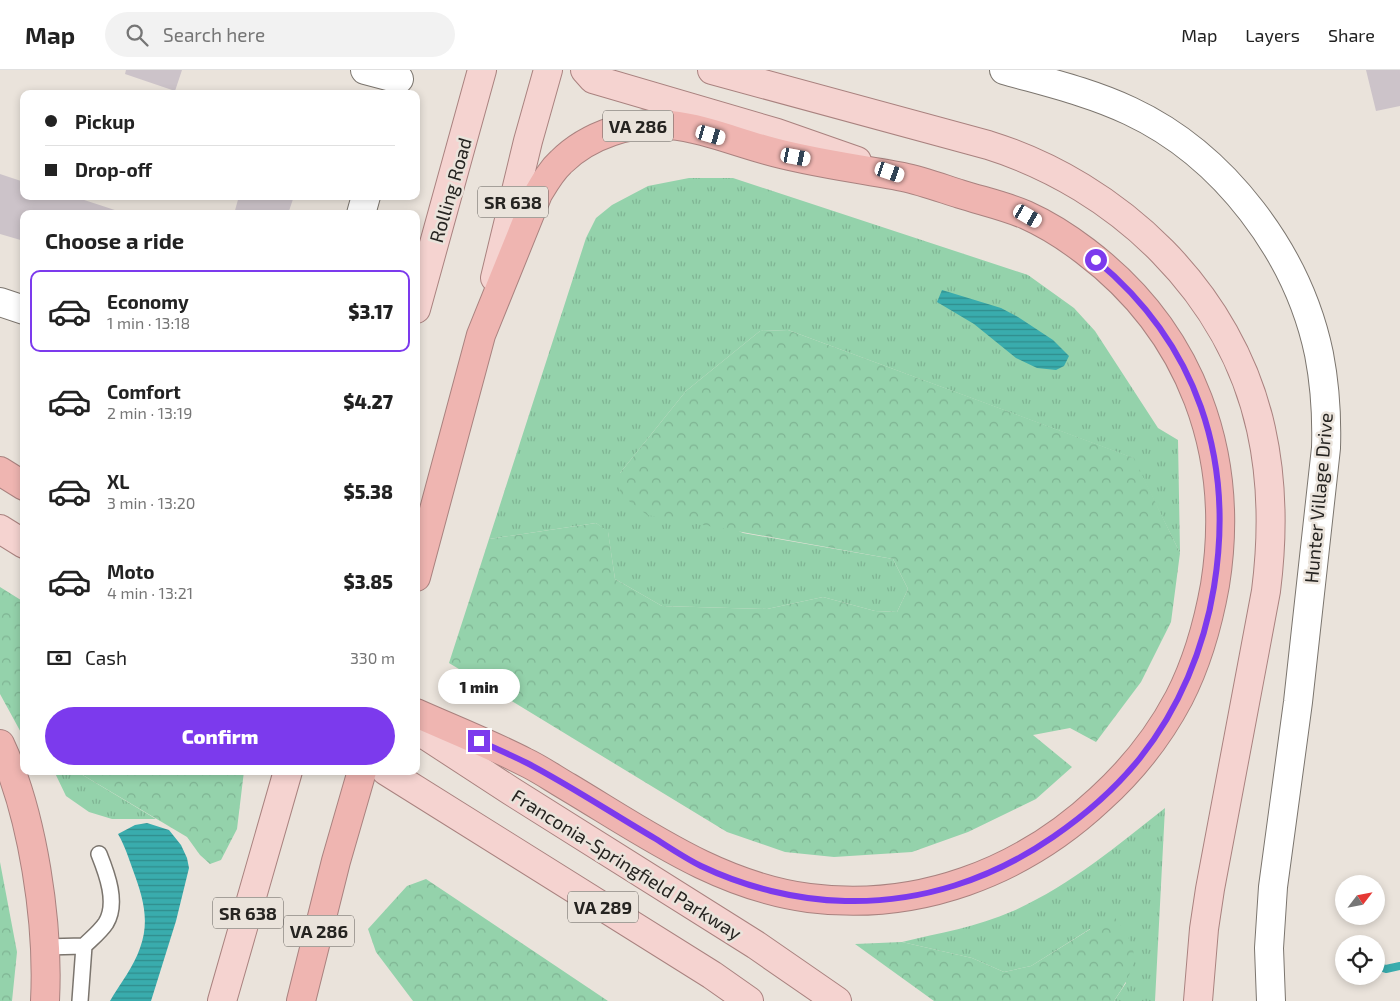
<!DOCTYPE html>
<meta charset="utf-8">
<style>
:root{--surface:#fff;--page:#f2f2f2;--text:#222;--muted:#767676;--line:#e0e0e0;--accent:#7c3aed}
body{margin:0;font-family:"Exo 2",sans-serif;background:var(--page);color:var(--text);height:100vh;display:flex;flex-direction:column;font-size:19px;white-space:nowrap}
*{box-sizing:border-box;margin:0}
p{font-size:16px;color:var(--muted)}
.icon{flex:none;width:28px;height:28px;fill:none;stroke:currentColor;stroke-width:2;stroke-linecap:round;stroke-linejoin:round}
.map{position:relative;flex:1;overflow:hidden}
.drawer{position:absolute;left:20px;top:140px;width:400px;height:565px;display:flex;flex-direction:column;background:var(--surface);border-radius:10px;box-shadow:0 2px 8px #0003}
.drawer>*{flex:none}
.banner{position:absolute;left:20px;top:20px;width:400px;height:110px;border-radius:10px;box-shadow:0 2px 8px #0003;display:grid;align-content:center;height:110px;padding:0 25px;background:var(--surface)}
.needle{width:32px;rotate:58deg}
.controls{position:absolute;left:1335px;top:805px;display:grid;gap:10px}
.controls a{display:grid;place-items:center;width:50px;height:50px;border-radius:50%;background:var(--surface);box-shadow:0 2px 8px #0003;font-size:25px}
.end{position:absolute;width:22px;height:22px;margin:-11px;border:6px solid #7c3aed;background:#fff;box-shadow:0 0 0 2px #fff}
.from{border-radius:50%}
.bubble{position:absolute;height:35px;border-radius:18px;background:var(--surface);box-shadow:0 2px 8px #0003;font-size:16px;font-weight:800;line-height:35px;text-align:center}
.car{position:absolute;width:15px;height:30px;margin:-15px -8px;border-radius:6px;box-shadow:0 0 4px 1px #0007;background:linear-gradient(#fff 24%,#345 0 40%,#fff 0 76%,#345 0 86%,#fff 0)}
.banner b{display:flex;align-items:center;gap:18px;height:48px;font-size:19px}
.banner b+b{border-top:1px solid var(--line)}
.banner i{width:12px;height:12px;background:var(--text)}
ul{padding:0;list-style:none}
li{display:flex;align-items:center;gap:15px;height:82px;margin:0 10px 8px;padding:0 15px;border:2px solid transparent;border-radius:10px}
li div{flex:1}
li b{display:block;font-size:19px}
li em{font-style:normal;font-weight:800}
li.current{border-color:var(--accent)}
li>.icon{width:45px;height:45px;stroke-width:1.5}
h2{padding:0 25px;font-size:22px;line-height:60px}
.pay{display:flex;align-items:center;gap:12px;height:55px;padding:0 25px;font-size:19px}
.pay p{margin-inline-start:auto}
.primary-button{display:flex;gap:10px;margin-top:auto;padding:10px 25px}
.primary-button a{flex:1;height:58px;border-radius:30px;background:var(--accent);color:#fff;font-size:20px;font-weight:800;line-height:58px;text-align:center}
header{display:flex;align-items:center;gap:30px;box-sizing:border-box;height:70px;padding:0 25px;background:var(--surface);border-bottom:1px solid var(--line)}
header strong{font-size:24px}
nav{display:flex;gap:28px;margin-inline-start:auto;font-size:18px}
.search{width:350px;height:45px;background:var(--page);display:flex;align-items:center;gap:12px;box-sizing:border-box;padding:0 18px;border-radius:28px;color:var(--muted);font-size:19px}
.map>svg:first-child{display:block}
.grass{fill:url(#grass-tufts)}
.forest{fill:url(#forest-crowns)}
.water{fill:url(#water-rules)}
.lines{fill:none;stroke-linecap:round;stroke-linejoin:round}
.stream{stroke:#39acad;stroke-width:8}
.building{fill:#ccc3c9}
.lane-casing{stroke:#7b756e;stroke-width:18}
.street-casing{stroke:#7b756e;stroke-width:30}
.secondary-casing{stroke:#7b756e;stroke-width:30}
.primary-casing{stroke:#a9827f;stroke-width:30}
.highway-casing{stroke:#a9827f;stroke-width:30}
.lane{stroke:#fff;stroke-width:15}
.street{stroke:#fff;stroke-width:28}
.secondary{stroke:#fff;stroke-width:28}
.primary{stroke:#f5d3d0;stroke-width:28}
.highway{stroke:#efb5b1;stroke-width:28}
.route{stroke:#7c3aed;stroke-width:6}
.labels{text-anchor:middle;dominant-baseline:central;stroke-width:5;stroke-linejoin:round;paint-order:stroke}
.shield{fill:#eae3db;stroke:#615d59;stroke-width:1}
.shield-label{font-size:18px;font-weight:bold;fill:#262421}
.street-label{font-size:19px;fill:#262421;stroke:#eae3db}
</style>
<header>
<strong>Map</strong>
<div class="search"><svg class="icon" aria-label="search" viewBox="0 0 24 24"><circle cx="10" cy="10" r="6"/><path d="M15 15l6 6"/></svg>Search here</div>
<nav><a>Map</a><a>Layers</a><a>Share</a></nav>
</header>
<div class="map">
<svg width="1400" height="931" viewBox="0 0 1400 931">
<defs>
<pattern id="grass-tufts" width="24" height="20" patternUnits="userSpaceOnUse" patternTransform="scale(1.25)"><rect width="24" height="20" fill="#94d2ab"/><path d="M3 7l-1-3M5 7V3M7 7l1-3M15 17l-1-3M17 17v-4M19 17l1-3" fill="none" stroke="#7fb493"/></pattern>
<pattern id="forest-crowns" width="20" height="18" patternUnits="userSpaceOnUse" patternTransform="scale(1.25)"><rect width="20" height="18" fill="#94d2ab"/><path d="M2 6a3 3 0 1 1 6 0M12 15a3 3 0 1 1 6 0" fill="none" stroke="#7fb493"/></pattern>
<pattern id="water-rules" width="6" height="5" patternUnits="userSpaceOnUse" patternTransform="scale(1.25)"><rect width="6" height="5" fill="#39acad"/><path d="M0 2.5h6" fill="none" stroke="#308c8c"/></pattern>
</defs>
<rect width="100%" height="100%" fill="#eae3db"/>
<path class="grass" d="M689,108H733L1028,205L1074,238L1095,261L1158,358L1178,370L1180,483L1133,388L788,260L760,261L686,321L620,403L743,463L893,489L908,519L897,542L875,541L823,527L767,539L662,536L615,509L608,462L596,453L489,469L586,168L596,148L612,135L648,116Z
M54,701H76L156,749H112L89,742L66,726Z
M1165,738L1155,931H1114L1126,913L1090,859L1031,896L1004,902L972,888L902,872C939,863 977,857 1013,841C1069,816 1117,776 1165,738Z"/>
<path class="forest" d="M788,260L1134,388L1180,483L1171,552L1141,612L1096,672L1070,658L1033,665L1072,697L1036,729L968,762L912,782L834,787L785,782L727,762L449,593L489,469L596,453L608,461L615,509L662,536L767,539L823,527L875,541L897,542L908,519L893,489L647,445L620,424V403L686,321L760,261Z
M0,517L24,532V668L0,624Z
M76,701H244L237,759L221,790L210,794L200,785L187,767Z
M0,792L17,882L12,931H0Z
M426,809L447,823L608,931H413L376,882L368,859L407,816Z
M1113,845C1121,855 1135,874 1134,888C1133,902 1122,919 1114,931H934L855,874L902,872L972,888L1004,902L1031,896Z"/>
<path class="water" d="M942,220L1001,238L1018,247L1053,270L1069,286L1064,296L1056,300L1037,298L1016,288L974,254L937,232Z
M147,753L169,760L181,775L187,788L189,798L176,851L151,931H110C120,914 134,896 140,878C150,851 143,828 134,803C129,789 125,776 118,764L135,755Z"/>
<g class="lines">
<path class="stream" d="M1340,886L1344,887
M1376,896L1386,899L1400,896"/>
</g>
<path class="building" d="M126,0H182L175,21L125,4Z
M1366,0H1400V36L1376,41Z
M0,104L24,112V126H72L127,144H24V171L0,164Z
M239,126H294L288,144H234Z"/>
<g class="lines">
<g class="lane-casing">
<path id="lane" d="M44,877L84,876
M80,931L84,876C91,869 100,862 106,853C118,833 107,804 99,784"/>
</g>
<g class="street-casing">
<path id="street" d="M365,0L399,9
M361,144L366,126
M0,232L24,240"/>
</g>
<g class="secondary-casing">
<path id="secondary" d="M1004,0C1046,12 1090,22 1130,41C1224,85 1298,183 1319,284C1325,315 1327,346 1326,378L1298,632L1273,817L1269,878L1271,931"/>
</g>
<g class="primary-casing">
<path id="primary" d="M585,0L593,9L777,63L857,91
M712,0L988,75C1119,116 1231,223 1261,359C1273,413 1273,466 1266,521L1210,819L1204,859L1198,931
M495,208L528,71L548,0
M416,239L482,0
M0,459L24,474
M416,659L511,721L756,875L837,931
M386,701L712,905L749,931
M222,931L288,701"/>
</g>
<g class="highway-casing">
<path id="highway" d="M0,401L24,416
M416,507L481,265L538,124C545,112 551,101 561,92C588,65 633,50 670,55C702,58 736,72 766,80C811,93 857,98 903,107C922,111 941,118 960,124C982,131 1005,136 1026,145C1046,154 1068,168 1085,181C1192,262 1236,384 1215,515C1208,554 1197,593 1179,628C1159,666 1132,700 1100,729C1021,803 917,842 809,828C718,816 645,763 568,717C554,709 540,699 525,692C490,674 452,659 416,643
M0,674C33,744 49,853 45,931
M301,931L336,791L362,701"/>
</g>
<use href="#lane" class="lane"/>
<use href="#street" class="street"/>
<use href="#secondary" class="secondary"/>
<use href="#primary" class="primary"/>
<use href="#highway" class="highway"/>
</g>
<g class="lines">
<path class="route" d="M479,671C495,678 511,685 527,693C571,716 613,744 656,769C670,778 685,788 701,796C745,817 796,830 845,831C921,833 992,809 1053,767C1085,745 1116,718 1140,688C1179,639 1204,579 1214,517C1235,388 1197,274 1096,190"/>
</g>
<g class="labels">
<g class="shield">
<rect x="603" y="40.5" width="70" height="31" rx="4"/>
<rect x="478" y="116.5" width="70" height="31" rx="4"/>
<rect x="568" y="821.5" width="70" height="31" rx="4"/>
<rect x="213" y="827.5" width="70" height="31" rx="4"/>
<rect x="284" y="845.5" width="70" height="31" rx="4"/>
</g>
<g class="shield-label">
<text x="638" y="56">VA 286</text>
<text x="513" y="132">SR 638</text>
<text x="603" y="837">VA 289</text>
<text x="248" y="843">SR 638</text>
<text x="319" y="861">VA 286</text>
</g>
<g class="street-label">
<text transform="translate(450 120) rotate(-74)">Rolling Road</text>
<text transform="translate(1318 428) rotate(-85)">Hunter Village Drive</text>
<text transform="translate(627 794) rotate(32)">Franconia-Springfield Parkway</text>
</g>
</g>
</svg>
<div class="controls">
<a><svg class="needle" viewBox="-14 -14 28 28"><path d="M0-13l5 13h-10z" fill="#e53935"/><path d="M0 13l5-13h-10z" fill="#767676"/></svg></a>
<a><svg class="icon" aria-label="locate" viewBox="0 0 24 24"><circle cx="12" cy="12" r="6"/><path d="M12 2v4M12 18v4M2 12h4M18 12h4"/></svg></a>
</div>
<i class="end from" style="left:1096px;top:190px"></i>
<i class="end" style="left:479px;top:671px"></i>
<div class="bubble" style="left:438px;top:599px;width:82px">1 min</div>
<i class="car" style="left:711px;top:65px;rotate:106deg"></i>
<i class="car" style="left:796px;top:87px;rotate:101deg"></i>
<i class="car" style="left:890px;top:102px;rotate:109deg"></i>
<i class="car" style="left:1028px;top:146px;rotate:120deg"></i>
<div class="banner">
<b><i class="from"></i>Pickup</b>
<b><i></i>Drop-off</b>
</div>
<section class="drawer">
<h2>Choose a ride</h2>
<ul>
<li class="current"><svg class="icon" aria-label="car" viewBox="0 0 24 24"><path d="M5 17H2v-5l4-1 3-4h7l3 4 3 1v5h-3M9 17h6M6 11h13"/><circle cx="7" cy="17" r="2"/><circle cx="17" cy="17" r="2"/></svg><div><b>Economy</b><p>1 min · 13:18</p></div><em>$3.17</em></li>
<li><svg class="icon" aria-label="car" viewBox="0 0 24 24"><path d="M5 17H2v-5l4-1 3-4h7l3 4 3 1v5h-3M9 17h6M6 11h13"/><circle cx="7" cy="17" r="2"/><circle cx="17" cy="17" r="2"/></svg><div><b>Comfort</b><p>2 min · 13:19</p></div><em>$4.27</em></li>
<li><svg class="icon" aria-label="car" viewBox="0 0 24 24"><path d="M5 17H2v-5l4-1 3-4h7l3 4 3 1v5h-3M9 17h6M6 11h13"/><circle cx="7" cy="17" r="2"/><circle cx="17" cy="17" r="2"/></svg><div><b>XL</b><p>3 min · 13:20</p></div><em>$5.38</em></li>
<li><svg class="icon" aria-label="car" viewBox="0 0 24 24"><path d="M5 17H2v-5l4-1 3-4h7l3 4 3 1v5h-3M9 17h6M6 11h13"/><circle cx="7" cy="17" r="2"/><circle cx="17" cy="17" r="2"/></svg><div><b>Moto</b><p>4 min · 13:21</p></div><em>$3.85</em></li>
</ul>
<div class="pay"><svg class="icon" aria-label="cash" viewBox="0 0 24 24"><path d="M3 7h18v10H3z"/><circle cx="12" cy="12" r="2"/></svg>Cash<p>330 m</p></div>
<div class="primary-button"><a>Confirm</a></div>
</section>
</div>
